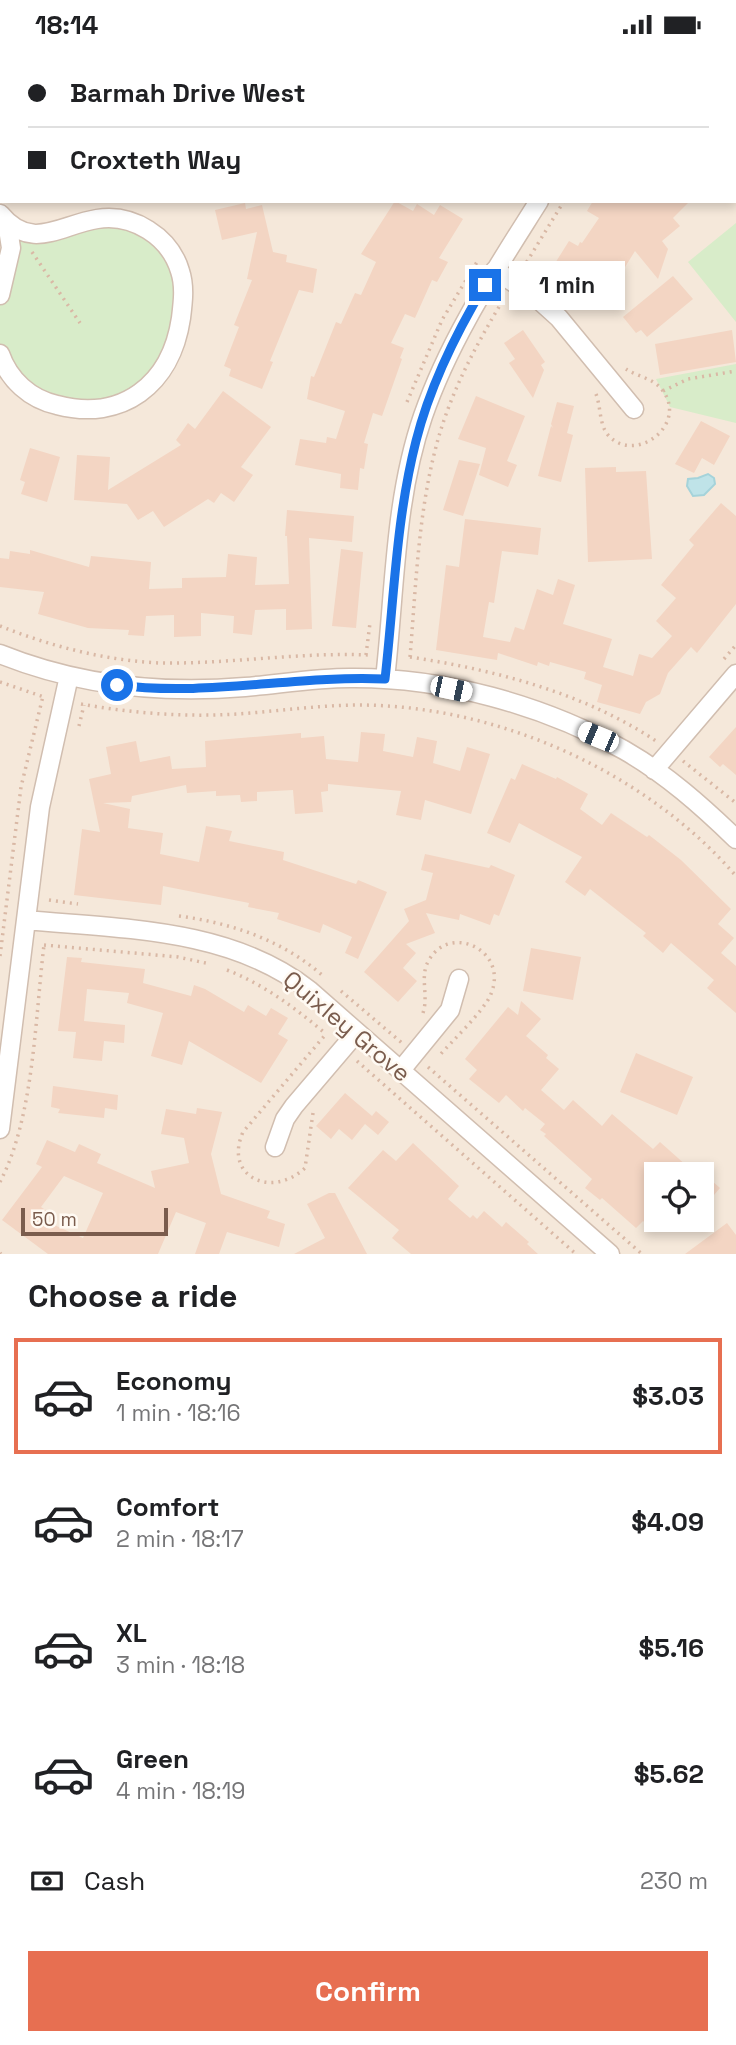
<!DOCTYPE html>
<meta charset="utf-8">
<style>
:root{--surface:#fff;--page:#f6f6f6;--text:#202124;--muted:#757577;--line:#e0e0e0;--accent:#e76f51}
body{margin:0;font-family:"Space Grotesk",sans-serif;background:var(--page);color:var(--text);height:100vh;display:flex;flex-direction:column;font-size:26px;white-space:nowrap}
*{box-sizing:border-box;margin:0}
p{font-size:23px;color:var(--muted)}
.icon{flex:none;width:38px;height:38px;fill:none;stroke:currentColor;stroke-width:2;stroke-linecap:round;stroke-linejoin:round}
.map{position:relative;height:1205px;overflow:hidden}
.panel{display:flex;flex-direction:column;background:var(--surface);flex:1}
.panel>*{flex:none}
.banner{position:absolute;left:0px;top:0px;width:737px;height:154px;box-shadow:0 4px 10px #0003;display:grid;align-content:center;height:154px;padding:0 28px;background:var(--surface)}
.controls{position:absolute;left:644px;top:1113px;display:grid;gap:14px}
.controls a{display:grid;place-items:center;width:70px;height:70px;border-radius:0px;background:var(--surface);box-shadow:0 4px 10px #0003;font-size:35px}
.scale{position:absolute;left:21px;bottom:18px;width:147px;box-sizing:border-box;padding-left:7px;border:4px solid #7a5c4d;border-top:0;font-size:19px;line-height:24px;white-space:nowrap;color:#7a5c4d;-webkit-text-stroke:5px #fffaf3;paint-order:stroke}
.end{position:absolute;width:32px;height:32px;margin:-16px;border:9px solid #1a73e8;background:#fff;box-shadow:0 0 0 4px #fff}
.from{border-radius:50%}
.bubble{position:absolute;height:49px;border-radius:0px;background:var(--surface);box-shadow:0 4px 10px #0003;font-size:23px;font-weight:700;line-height:49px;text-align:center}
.car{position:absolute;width:21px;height:42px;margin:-21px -10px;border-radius:9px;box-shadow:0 0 5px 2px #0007;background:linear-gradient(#fff 24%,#345 0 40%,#fff 0 76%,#345 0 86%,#fff 0)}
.banner b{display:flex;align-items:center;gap:24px;height:66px;font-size:26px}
.banner b+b{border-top:2px solid var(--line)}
.banner i{width:18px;height:18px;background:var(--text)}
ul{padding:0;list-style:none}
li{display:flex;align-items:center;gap:21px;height:116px;margin:0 14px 10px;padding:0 14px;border:4px solid transparent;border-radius:0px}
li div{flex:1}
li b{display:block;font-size:26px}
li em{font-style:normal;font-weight:700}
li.selected{border-color:var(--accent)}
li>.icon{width:63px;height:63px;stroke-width:1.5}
h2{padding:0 28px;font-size:32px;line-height:84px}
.pay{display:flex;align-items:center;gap:18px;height:77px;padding:0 28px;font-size:26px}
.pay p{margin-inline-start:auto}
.action{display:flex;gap:14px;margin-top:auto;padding:14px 28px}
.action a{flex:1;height:80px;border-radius:0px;background:var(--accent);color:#fff;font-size:28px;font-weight:700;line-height:80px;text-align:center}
.status{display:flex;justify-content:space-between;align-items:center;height:49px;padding:0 35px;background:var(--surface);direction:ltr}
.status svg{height:19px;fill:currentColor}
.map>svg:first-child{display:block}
.residential{fill:#f5e8da;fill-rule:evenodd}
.green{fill:#d8ecc9}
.water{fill:#bfe3e8;stroke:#a5d3da;stroke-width:2}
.building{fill:#f3d5c3;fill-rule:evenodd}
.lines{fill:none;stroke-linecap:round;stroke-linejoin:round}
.minor-casing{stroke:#d1beb0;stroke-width:21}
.path{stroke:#d9b8a5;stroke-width:3.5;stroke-dasharray:2 5;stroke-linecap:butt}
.minor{stroke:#fff;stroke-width:18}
.route{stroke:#1a73e8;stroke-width:9}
.labels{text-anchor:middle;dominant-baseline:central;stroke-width:5;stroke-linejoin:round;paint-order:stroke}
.street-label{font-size:24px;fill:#7a5c4d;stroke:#fffaf3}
</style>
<div class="status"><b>18:14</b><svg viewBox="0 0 49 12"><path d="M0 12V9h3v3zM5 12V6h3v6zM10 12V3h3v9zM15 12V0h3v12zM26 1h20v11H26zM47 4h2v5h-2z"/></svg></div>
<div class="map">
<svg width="736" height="1205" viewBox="0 0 736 1205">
<rect width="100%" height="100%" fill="#fdf6ec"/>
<path class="residential" d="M0,0H736V1205H0ZM2,2H735V152H2ZM656,1125H702V1171H656Z"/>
<path class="green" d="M129,172L177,212L175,291L129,352L51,355L0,305V246L17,180Z
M736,174V273L688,213Z
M736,315V374L670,358L656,330Z"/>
<path class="water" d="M708,425L714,429L715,435L704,446L693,447L687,437L688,430L698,429Z"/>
<path class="building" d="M395,152L413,162L417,155L434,166L440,156L463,170L439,209L448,213L437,233L432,231L415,269L405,265L391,294L404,299L400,309L402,310L382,367L373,364L364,394L368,395L364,420L360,419L358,441L340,439L341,425L295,416L300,390L326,394L327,388L336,390L345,362L307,350L311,327L314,328L336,273L341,275L355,244L361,246L376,213L361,205Z
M593,152H690L673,169L680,177L662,192L668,200L658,230L635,202L612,239L596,230L590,241L552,219L569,192L578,197L580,193L582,194L599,169L587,162Z
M245,154L246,160L262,156L273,203L287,206L286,213L317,220L313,244L299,241L270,312L273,313L262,340L229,327L231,320L224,317L239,278L234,276L252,231L247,230L257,183L222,191L215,161Z
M673,227L693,250L647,288L641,281L636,284L623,268Z
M523,281L545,313L541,316L544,321L533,349L509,314L515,310L504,294Z
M732,281L736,313L660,326L655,295Z
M223,342L271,378L241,418L253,426L234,453L221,444L214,454L208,450L164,478L153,462L138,471L127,455L74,451L77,406L110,408L108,441L181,396L176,391L188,374L195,380Z
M476,347L525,367L507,412L517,416L508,438L479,426L486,399L458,390Z
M557,353L574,357L567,384L573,386L561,433L538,427L551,377L553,379L551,375Z
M701,372L730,387L714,416L702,409L694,424L675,415Z
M30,399L60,408L47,453L21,445L25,433L20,431Z
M459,411L480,415L463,467L443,461Z
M616,418V423L646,422L652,510L588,513L585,419Z
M721,454L736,467V555L697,604L691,598L668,624L660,645L646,653L640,665L597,653L602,636L584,630L586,623L550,613L549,617L538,613L537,617L498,604L497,611L436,601L446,516L459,518L465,470L541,479L538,506L502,502L494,554L489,553L483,588L510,593L515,578L524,581L537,540L553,546L558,530L575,536L563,575L612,590L603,618L633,627L639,605L652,609L672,587L656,572L676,549L661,536L694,496L689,491Z
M287,461L354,467L352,493L309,489L312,580L286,581V560L255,561L252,586L233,584L234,567L201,564V587L174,588V566L146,567L144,587L128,586L129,581L88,579L38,565L44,543L0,538V509L9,510L10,502L30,505V501L89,518L91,507L151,513L149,540L182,539V529L226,528L228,505L257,508L255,536L289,535L287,487H285Z
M341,500L363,503L356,579L332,577Z
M736,678V726L723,715L720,718L709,708Z
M361,683L385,685L383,702L413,708L417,688L437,692L433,714L460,722L467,698L490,705L471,765L425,751L421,771L396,766L401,742L328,735V742L321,743L323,763L295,765L293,741L257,743V752L241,753L240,746L216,747V742L187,744L186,736L132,747L131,753L103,754L130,760L128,779L163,784L160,805L199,813L206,777L232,782L229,792L284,803L283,811L356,835L358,831L387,843L358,910L345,904L352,888L323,875L320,884L277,870L279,864L248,858L249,854L163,837L161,856L74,846L82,780L100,783L89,730L111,725L106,698L136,692L140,713L170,707L172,720L206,718L205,692L301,684V689L324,687L326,710L358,713Z
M522,715L556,730L557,728L588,745L580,760L602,776L611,764L647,788L649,786L681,811L731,860L718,875L734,889L721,904L736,917V964L707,939L714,931L671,894L663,904L643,887L646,884L590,840L585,847L565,833L582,808L519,774L510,794L487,784L511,729L515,731Z
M425,805L489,819L491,816L515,826L499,867L494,865L490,876L460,865L459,871L426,864L435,884L406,895L416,904L403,919L417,932L398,953L364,923L409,872L404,860L426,851L433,824L421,821Z
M531,899L581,908L573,951L523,942Z
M67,908L82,909L81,913L145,920L143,934L191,947L194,936L205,940L244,963L248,956L266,967L271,959L288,969L278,985L288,991L261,1034L189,992L182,1016L151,1007L163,964L127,954L129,944L87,940L84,972L125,976L124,994L104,992L102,1012L73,1009L76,983L58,982Z
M521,952L541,970L526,987L548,1006L546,1009L559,1020L541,1041L564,1061L573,1051L602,1077L612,1065L653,1100L660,1093L696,1125H656V1183L643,1172L636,1179L602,1149L600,1151L585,1139L592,1130L544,1087L546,1085L540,1081L545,1075L525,1059L523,1062L506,1046L499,1054L469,1030L477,1021L465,1010L508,958L518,966Z
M636,1004L693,1028L677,1066L620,1043Z
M53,1037L118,1046L117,1061L105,1059L104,1069L58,1064L60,1060L51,1058Z
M345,1044L372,1067L376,1062L389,1073L378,1086L365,1075L352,1091L339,1080L331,1090L316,1077Z
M197,1059L222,1063L211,1105L221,1145L270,1162L267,1169L285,1175L279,1198L227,1183L219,1205H195L206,1174L176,1163L158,1205H48L2,1171L42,1118L36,1115L47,1091L75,1103L79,1095L101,1105L97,1114L155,1139L151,1122L189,1114L184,1089L161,1085L166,1060L196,1065ZM64,1127L103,1144L83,1189L41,1170L47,1162L41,1158Z
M413,1094L459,1137L448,1150L470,1169L473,1166L477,1170L484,1162L502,1178L506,1173L529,1193L527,1195L538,1205H411L392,1189L399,1181L348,1139L383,1101L396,1112Z
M702,1123L720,1139L702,1160Z
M329,1144H335L367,1205H294L325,1189L307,1155Z
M727,1174L736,1186V1205H685Z"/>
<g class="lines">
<g class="minor-casing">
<path id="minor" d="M336,0L337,2
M694,2L698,0
M0,165C31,203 60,176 97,170C133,164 170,188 180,222C185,237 183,253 181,269C171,336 122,373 57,356C30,350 9,331 0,305
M495,221L538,250L559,269L634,360
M0,246L11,199L7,173
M0,605C77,636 162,645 245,638C280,635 315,629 350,629C443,628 543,656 624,701C666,725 702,757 736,790
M385,630C395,543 394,451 423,367C450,289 495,222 539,152
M654,721L736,625
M26,871C122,880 230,879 309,941L610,1205
M401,1021L450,961L459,930
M0,1080L40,758L69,627
M275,1098L285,1070L294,1057L357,983"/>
</g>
<path class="path" d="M305,0V2
M374,0V2
M654,2L657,0
M735,2L736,1
M0,136L2,139
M32,203L80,274
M523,219L564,152
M663,342L688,330L736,322
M596,345C601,358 599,375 608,386C635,416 688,376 663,342C654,329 638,328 626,320
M407,353L442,271L477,213
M0,577C50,597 107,612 161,614C230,615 299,603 369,606
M366,606L370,574
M410,608C416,537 418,464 437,394C451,342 477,294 505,248
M410,608C495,621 584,644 656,692
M724,610L736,596
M0,633L44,648
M81,655C137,665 193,669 250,664C287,661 323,656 361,656C499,657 646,723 736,827
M79,677L84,656
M683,712L736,754
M49,851L78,855
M179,867C231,874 282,891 322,926
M44,896L178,908L210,915
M0,907L21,738L43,647
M227,921C265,936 295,959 326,985
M341,942L402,994
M423,964C429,946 419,927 429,911C450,874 509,901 491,945C484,962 452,992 439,1007
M357,1012L576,1205
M428,1018L642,1205
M313,1064L305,1119C272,1150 223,1128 243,1083L326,985
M0,1133C34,1068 35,970 44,896
M0,1204L1,1205"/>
<use href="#minor" class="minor"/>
</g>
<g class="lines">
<path class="route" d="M117,636C207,648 295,626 385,630C394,551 396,470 416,392C430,337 456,284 485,236"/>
</g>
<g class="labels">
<g class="street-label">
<text transform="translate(347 977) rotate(40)">Quixley Grove</text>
</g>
</g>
</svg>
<div class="controls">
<a><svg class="icon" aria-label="locate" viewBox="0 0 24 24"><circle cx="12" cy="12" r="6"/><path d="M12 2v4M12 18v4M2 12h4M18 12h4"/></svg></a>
</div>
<div class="scale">50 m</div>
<i class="end from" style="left:117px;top:636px"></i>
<i class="end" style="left:485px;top:236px"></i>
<div class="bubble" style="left:509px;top:212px;width:116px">1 min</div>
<i class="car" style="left:451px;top:640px;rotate:102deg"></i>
<i class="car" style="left:598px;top:688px;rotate:293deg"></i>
<div class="banner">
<b><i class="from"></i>Barmah Drive West</b>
<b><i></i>Croxteth Way</b>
</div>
</div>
<section class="panel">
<h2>Choose a ride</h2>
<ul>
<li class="selected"><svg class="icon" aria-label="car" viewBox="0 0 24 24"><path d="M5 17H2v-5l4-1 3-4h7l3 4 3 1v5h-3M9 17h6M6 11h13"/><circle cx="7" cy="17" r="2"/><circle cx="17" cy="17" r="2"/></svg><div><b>Economy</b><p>1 min · 18:16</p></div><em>$3.03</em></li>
<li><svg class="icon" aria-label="car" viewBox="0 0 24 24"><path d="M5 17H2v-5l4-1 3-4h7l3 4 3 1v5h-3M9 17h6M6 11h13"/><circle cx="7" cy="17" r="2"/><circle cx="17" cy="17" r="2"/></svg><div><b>Comfort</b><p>2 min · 18:17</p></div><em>$4.09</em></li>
<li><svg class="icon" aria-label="car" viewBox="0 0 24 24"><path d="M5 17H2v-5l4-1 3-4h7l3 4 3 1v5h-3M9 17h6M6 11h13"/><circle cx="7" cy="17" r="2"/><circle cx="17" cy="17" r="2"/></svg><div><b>XL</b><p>3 min · 18:18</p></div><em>$5.16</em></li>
<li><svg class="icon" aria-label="car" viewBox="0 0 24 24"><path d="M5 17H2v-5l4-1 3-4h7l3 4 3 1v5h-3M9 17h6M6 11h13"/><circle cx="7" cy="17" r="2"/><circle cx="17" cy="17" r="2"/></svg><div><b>Green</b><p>4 min · 18:19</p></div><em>$5.62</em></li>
</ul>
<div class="pay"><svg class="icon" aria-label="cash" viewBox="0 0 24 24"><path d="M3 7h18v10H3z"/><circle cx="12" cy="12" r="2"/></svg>Cash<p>230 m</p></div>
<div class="action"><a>Confirm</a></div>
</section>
